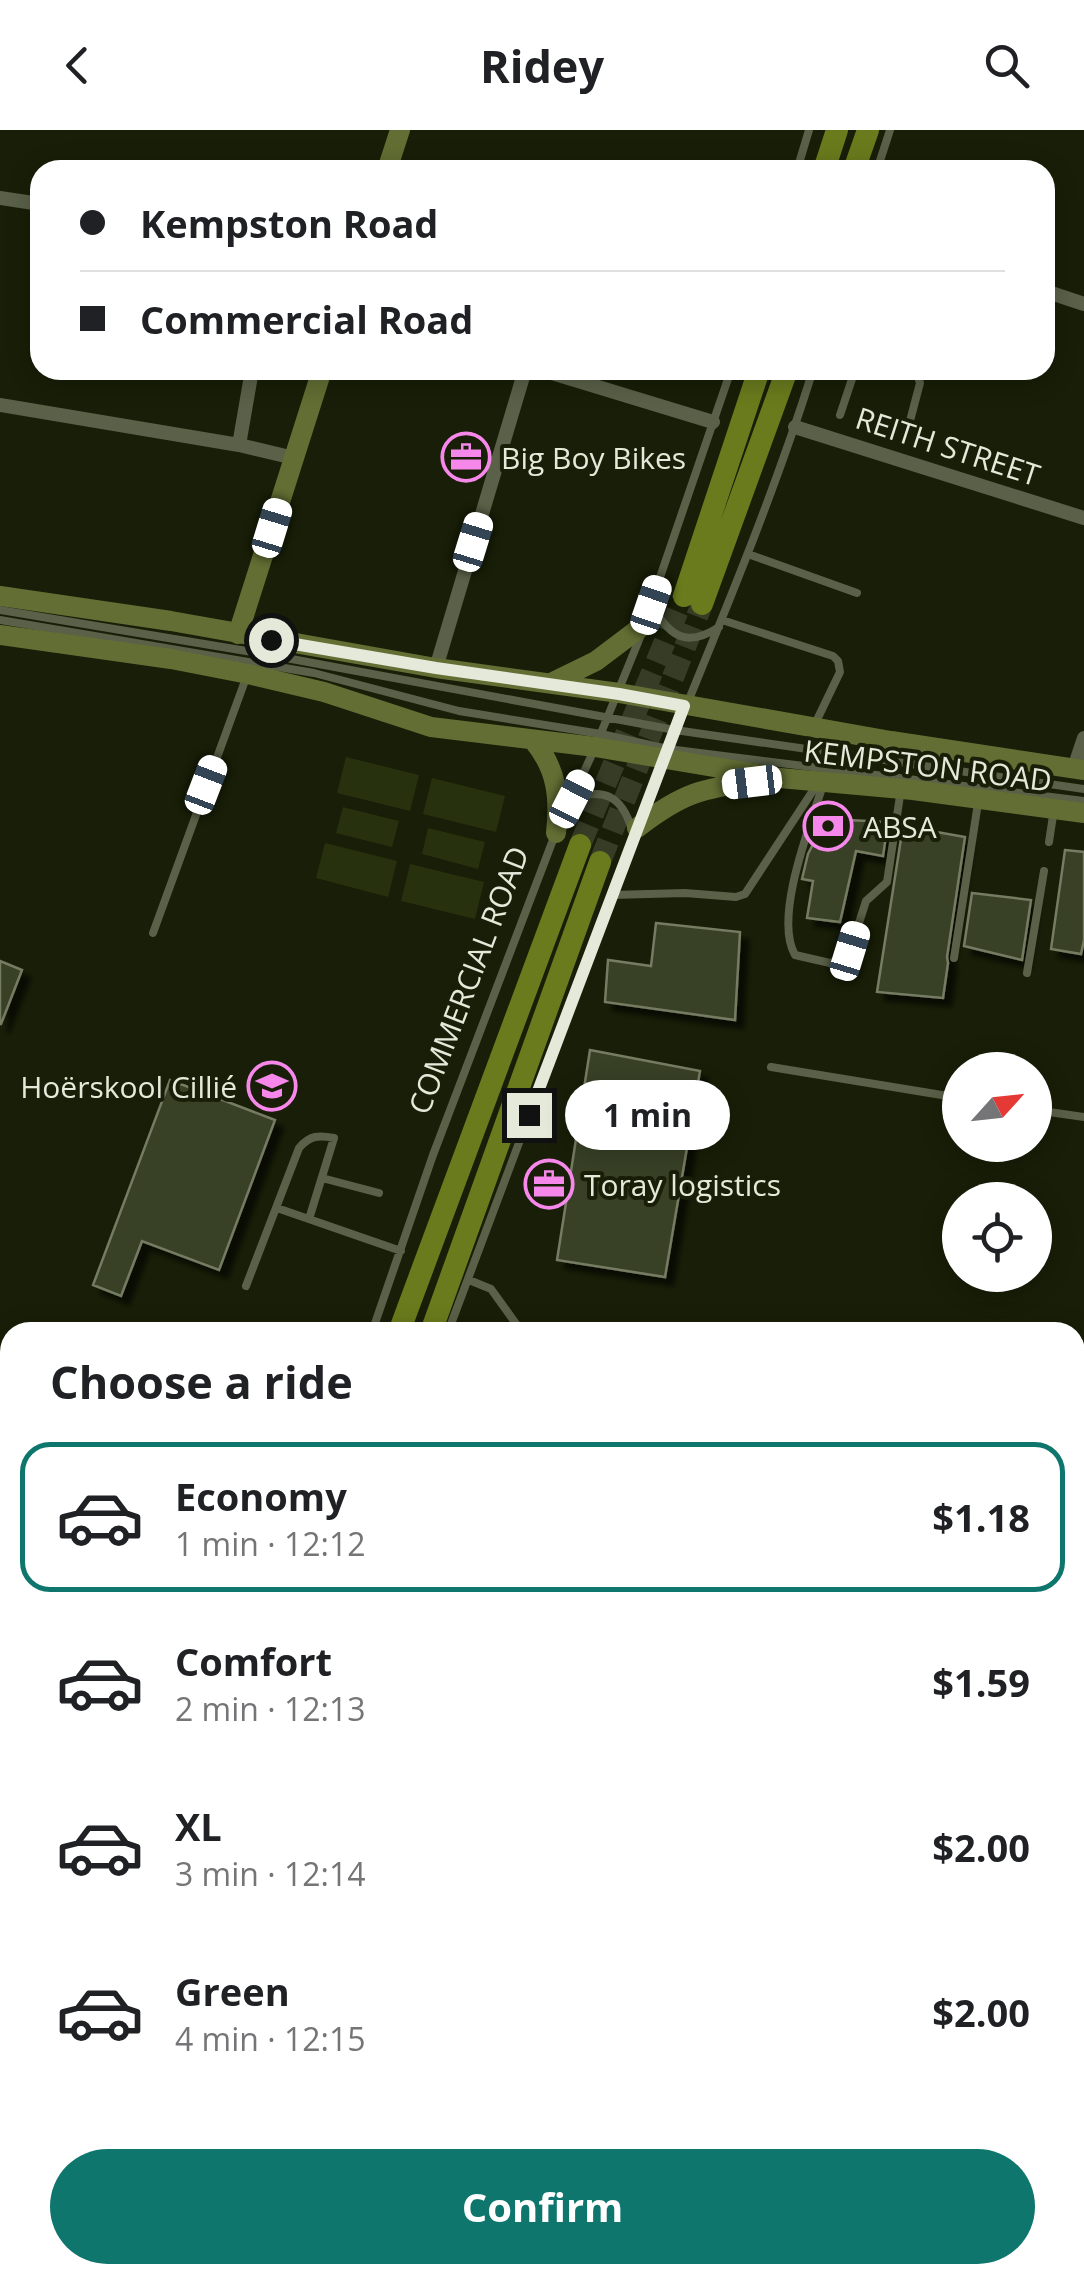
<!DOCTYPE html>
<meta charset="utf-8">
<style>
:root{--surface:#fff;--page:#f6f6f6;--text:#202124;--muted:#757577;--line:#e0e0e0;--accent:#0f766e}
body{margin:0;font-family:"Open Sans",sans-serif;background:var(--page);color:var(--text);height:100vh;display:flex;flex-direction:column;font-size:38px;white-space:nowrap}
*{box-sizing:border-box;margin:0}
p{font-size:32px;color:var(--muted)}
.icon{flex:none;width:55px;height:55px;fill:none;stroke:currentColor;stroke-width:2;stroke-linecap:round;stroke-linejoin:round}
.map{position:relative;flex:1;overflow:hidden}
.panel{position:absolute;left:0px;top:1192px;width:1085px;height:962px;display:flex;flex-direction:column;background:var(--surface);border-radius:30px 30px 0 0;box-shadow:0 5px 25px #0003}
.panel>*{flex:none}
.hud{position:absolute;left:30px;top:30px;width:1025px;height:220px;border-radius:30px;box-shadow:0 5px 25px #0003;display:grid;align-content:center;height:220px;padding:0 50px;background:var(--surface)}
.needle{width:65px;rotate:63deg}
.fabs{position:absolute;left:942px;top:922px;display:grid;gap:20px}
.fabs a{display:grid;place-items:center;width:110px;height:110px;border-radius:50%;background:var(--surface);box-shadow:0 5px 25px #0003;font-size:50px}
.end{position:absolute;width:45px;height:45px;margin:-22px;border:12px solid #e4e9da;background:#111;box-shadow:0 0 0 5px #111}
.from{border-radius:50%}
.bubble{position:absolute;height:70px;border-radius:35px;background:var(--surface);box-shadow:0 5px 25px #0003;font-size:32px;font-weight:700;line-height:70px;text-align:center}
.car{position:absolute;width:30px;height:60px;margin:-30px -15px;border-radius:12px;box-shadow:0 0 8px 2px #0007;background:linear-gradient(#fff 24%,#345 0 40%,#fff 0 76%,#345 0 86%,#fff 0)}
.hud b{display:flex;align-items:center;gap:35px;height:95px;font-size:38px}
.hud b+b{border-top:2px solid var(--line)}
.hud i{width:25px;height:25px;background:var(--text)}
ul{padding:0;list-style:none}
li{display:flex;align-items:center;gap:30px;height:150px;margin:0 20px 15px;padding:0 30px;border:5px solid transparent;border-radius:30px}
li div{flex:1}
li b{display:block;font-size:38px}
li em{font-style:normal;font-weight:700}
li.active{border-color:var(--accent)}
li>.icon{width:90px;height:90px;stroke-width:1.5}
h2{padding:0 50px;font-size:45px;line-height:120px}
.action{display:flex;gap:20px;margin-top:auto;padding:20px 50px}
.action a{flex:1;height:115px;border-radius:60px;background:var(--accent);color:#fff;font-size:40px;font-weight:700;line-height:115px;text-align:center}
header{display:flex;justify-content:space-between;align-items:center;height:130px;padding:0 50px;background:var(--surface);font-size:45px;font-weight:700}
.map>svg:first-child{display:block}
.green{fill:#28310d}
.building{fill:#383f27;stroke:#747c62;stroke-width:2.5;filter:url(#shadow)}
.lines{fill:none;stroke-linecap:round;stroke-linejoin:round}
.primary-tunnel{stroke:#373c27;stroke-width:22;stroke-dasharray:22 11;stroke-linecap:butt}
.lane{stroke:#5a6148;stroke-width:8}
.street{stroke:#5a6148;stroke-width:14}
.secondary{stroke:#626e33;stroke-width:20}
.primary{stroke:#6a7b1d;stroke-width:22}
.rail{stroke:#c0c6b5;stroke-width:5}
.route{stroke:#e4e9da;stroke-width:12}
.labels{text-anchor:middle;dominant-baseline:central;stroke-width:8;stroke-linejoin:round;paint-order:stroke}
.street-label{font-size:30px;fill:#e4e9da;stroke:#181e07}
.poi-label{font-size:30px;fill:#e4e9da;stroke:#181e07;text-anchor:start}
</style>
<header><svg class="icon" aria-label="back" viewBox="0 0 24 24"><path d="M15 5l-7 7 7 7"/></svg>Ridey<svg class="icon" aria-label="search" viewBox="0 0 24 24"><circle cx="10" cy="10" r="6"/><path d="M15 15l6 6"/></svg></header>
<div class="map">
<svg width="1084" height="2154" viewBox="0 0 1084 2154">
<defs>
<filter id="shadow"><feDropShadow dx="8" dy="8" stdDeviation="2.5" flood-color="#0009"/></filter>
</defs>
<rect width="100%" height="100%" fill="#181e07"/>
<path class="green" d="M346,627L419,645L410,681L337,663Z
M432,648L505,666L496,702L423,684Z
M343,677L399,691L392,717L336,703Z
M428,698L485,712L478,739L422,724Z
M325,713L397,731L388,767L316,748Z
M410,734L484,752L475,789L401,771Z
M1084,1929V2099L1075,2090V1939Z"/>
<path class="building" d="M826,689L888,692L883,726L856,721L840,792L807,788L813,751L802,749L808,724Z
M903,696L965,707L947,827L948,833L943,868L877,862Z
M1065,720L1084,722V810L1081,824L1051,819Z
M972,763L1031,770L1022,830L964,816Z
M656,793L740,802L735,890L605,872L608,830L651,836Z
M0,831L22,840L1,894H0Z
M590,920L700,941L665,1147L557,1130Z
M170,950L275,990L219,1140L142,1111L121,1166L93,1155Z"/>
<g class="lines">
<path class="primary-tunnel" d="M580,715L684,466
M600,732L702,474"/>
<path class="lane" d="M797,40L809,0
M877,40L890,0
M906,240L918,247L920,253L906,306
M840,285L855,240
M748,424L857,463
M652,476C670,507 687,518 719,497
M0,480L270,525L675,600L1084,659
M0,490L314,543L459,581L601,604L668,619L1084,671
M722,490L833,526L838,531L840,542L814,596
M645,491L731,240
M599,608L641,505
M824,652C811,693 773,787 795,825L830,833L842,829L850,821L866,771L887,752L901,659
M572,669C604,657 622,666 632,700
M564,685L594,620
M641,688C700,539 765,393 813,240
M1049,712L1054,679
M612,765L685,763L736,767L745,764L816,656
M153,803L246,548
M954,828L978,673
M1027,843L1044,741
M771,937L960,968
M1035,980L1084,987
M322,1048L379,1063
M277,1078L401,1121
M469,1150L491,1159L522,1202
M246,1156L299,1018C310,1005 319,1005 334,1008L309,1089
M372,1202L433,1025L556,702
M448,1202L636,701
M1075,1371L1084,1373
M73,2154L77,2145
M85,2154L89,2145
M380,2154L387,2145
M814,2154L832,2145"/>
<path class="street" d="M0,68L40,74
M1045,161L1084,174
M542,240L713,292
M0,275L239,315L294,328
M795,297L1084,388
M239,315L252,240
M436,538L525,240
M1074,638L1084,608
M0,1437L10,1440
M1075,1488L1084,1487
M0,1616L10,1619
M1075,1699L1084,1697
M0,1778L10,1781
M1075,1928L1084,1918
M1075,2099L1084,2108
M870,2145L877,2154
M301,2154L309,2145"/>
<path class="secondary" d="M387,40L400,0
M0,466L171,491L436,538L619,563L891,611L1084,640
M238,504L322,240
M0,505L171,529L248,544L324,562L431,597L595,617L780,648L913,660L1084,683
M551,553L596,531L645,494
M533,610C557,639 560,667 556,703
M637,698C682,663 702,658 758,651"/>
<path class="primary" d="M824,40L837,0
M854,40L868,0
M684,466L759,240
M702,474L787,240
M399,1202L580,715
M431,1202L600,732
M59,2154L62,2145
M101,2154L104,2145"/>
<path class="rail" d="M0,1395L10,1399
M1075,1437L1084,1436"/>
</g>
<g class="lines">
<path class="route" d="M271,510L436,538L619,564L684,576L529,985"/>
</g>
<defs>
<g id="office-ring" transform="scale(2.5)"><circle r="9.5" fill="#181e07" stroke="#f788eb" stroke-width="1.5"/><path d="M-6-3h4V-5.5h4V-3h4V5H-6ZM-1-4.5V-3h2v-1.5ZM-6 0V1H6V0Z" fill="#f788eb"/></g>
<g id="bank-ring" transform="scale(2.5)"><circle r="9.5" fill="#181e07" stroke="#f788eb" stroke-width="1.5"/><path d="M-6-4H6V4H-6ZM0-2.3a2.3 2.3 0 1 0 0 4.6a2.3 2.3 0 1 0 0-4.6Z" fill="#f788eb"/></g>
<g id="school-ring" transform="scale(2.5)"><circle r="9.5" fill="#181e07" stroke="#f788eb" stroke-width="1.5"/><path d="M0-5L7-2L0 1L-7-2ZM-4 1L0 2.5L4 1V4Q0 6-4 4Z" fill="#f788eb"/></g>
</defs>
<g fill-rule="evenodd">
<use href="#office-ring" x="466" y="327"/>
<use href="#bank-ring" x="828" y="696"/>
<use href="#school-ring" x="272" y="956"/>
<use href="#office-ring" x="549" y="1054"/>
</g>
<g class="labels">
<g class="street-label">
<text transform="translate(948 316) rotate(18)">REITH STREET</text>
<text transform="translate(928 635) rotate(7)">KEMPSTON ROAD</text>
<text transform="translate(468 850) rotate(-69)">COMMERCIAL ROAD</text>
</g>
<g class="poi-label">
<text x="501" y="327">Big Boy Bikes</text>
<text x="863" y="696">ABSA</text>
<text x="237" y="956" text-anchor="end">Hoërskool Cillié</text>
<text x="584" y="1054">Toray logistics</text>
</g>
</g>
</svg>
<div class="fabs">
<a><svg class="needle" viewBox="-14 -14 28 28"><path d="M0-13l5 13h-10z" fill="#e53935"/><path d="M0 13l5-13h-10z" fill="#757577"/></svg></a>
<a><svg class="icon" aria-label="locate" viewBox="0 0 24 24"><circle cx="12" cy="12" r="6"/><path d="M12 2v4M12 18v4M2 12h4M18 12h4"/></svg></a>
</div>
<i class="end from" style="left:271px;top:510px"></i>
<i class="end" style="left:529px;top:985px"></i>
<div class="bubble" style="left:565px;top:950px;width:165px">1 min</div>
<i class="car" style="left:272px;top:398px;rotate:17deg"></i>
<i class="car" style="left:473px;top:412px;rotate:17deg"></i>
<i class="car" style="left:651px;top:475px;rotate:19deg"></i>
<i class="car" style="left:752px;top:652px;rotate:263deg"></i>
<i class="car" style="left:206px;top:655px;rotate:21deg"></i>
<i class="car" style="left:572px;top:669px;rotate:27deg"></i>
<i class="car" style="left:850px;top:821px;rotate:17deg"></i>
<div class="hud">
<b><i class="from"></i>Kempston Road</b>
<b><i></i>Commercial Road</b>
</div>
<section class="panel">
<h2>Choose a ride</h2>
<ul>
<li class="active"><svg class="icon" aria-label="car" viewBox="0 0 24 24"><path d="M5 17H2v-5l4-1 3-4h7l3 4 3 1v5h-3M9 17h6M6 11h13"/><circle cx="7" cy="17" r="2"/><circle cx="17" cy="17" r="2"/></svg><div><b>Economy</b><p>1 min · 12:12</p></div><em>$1.18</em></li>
<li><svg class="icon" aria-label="car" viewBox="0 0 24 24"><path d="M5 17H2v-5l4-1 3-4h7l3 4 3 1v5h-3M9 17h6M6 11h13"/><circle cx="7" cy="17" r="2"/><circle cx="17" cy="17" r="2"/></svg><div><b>Comfort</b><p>2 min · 12:13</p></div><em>$1.59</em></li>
<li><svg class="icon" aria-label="car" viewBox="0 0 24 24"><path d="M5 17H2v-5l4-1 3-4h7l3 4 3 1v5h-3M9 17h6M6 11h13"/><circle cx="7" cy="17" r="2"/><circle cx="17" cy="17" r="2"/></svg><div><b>XL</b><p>3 min · 12:14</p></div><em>$2.00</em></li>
<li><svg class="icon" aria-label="car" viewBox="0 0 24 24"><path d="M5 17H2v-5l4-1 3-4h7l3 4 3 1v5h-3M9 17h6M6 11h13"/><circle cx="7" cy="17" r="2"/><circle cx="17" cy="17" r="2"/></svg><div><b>Green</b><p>4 min · 12:15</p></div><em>$2.00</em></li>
</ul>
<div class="action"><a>Confirm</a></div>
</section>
</div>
